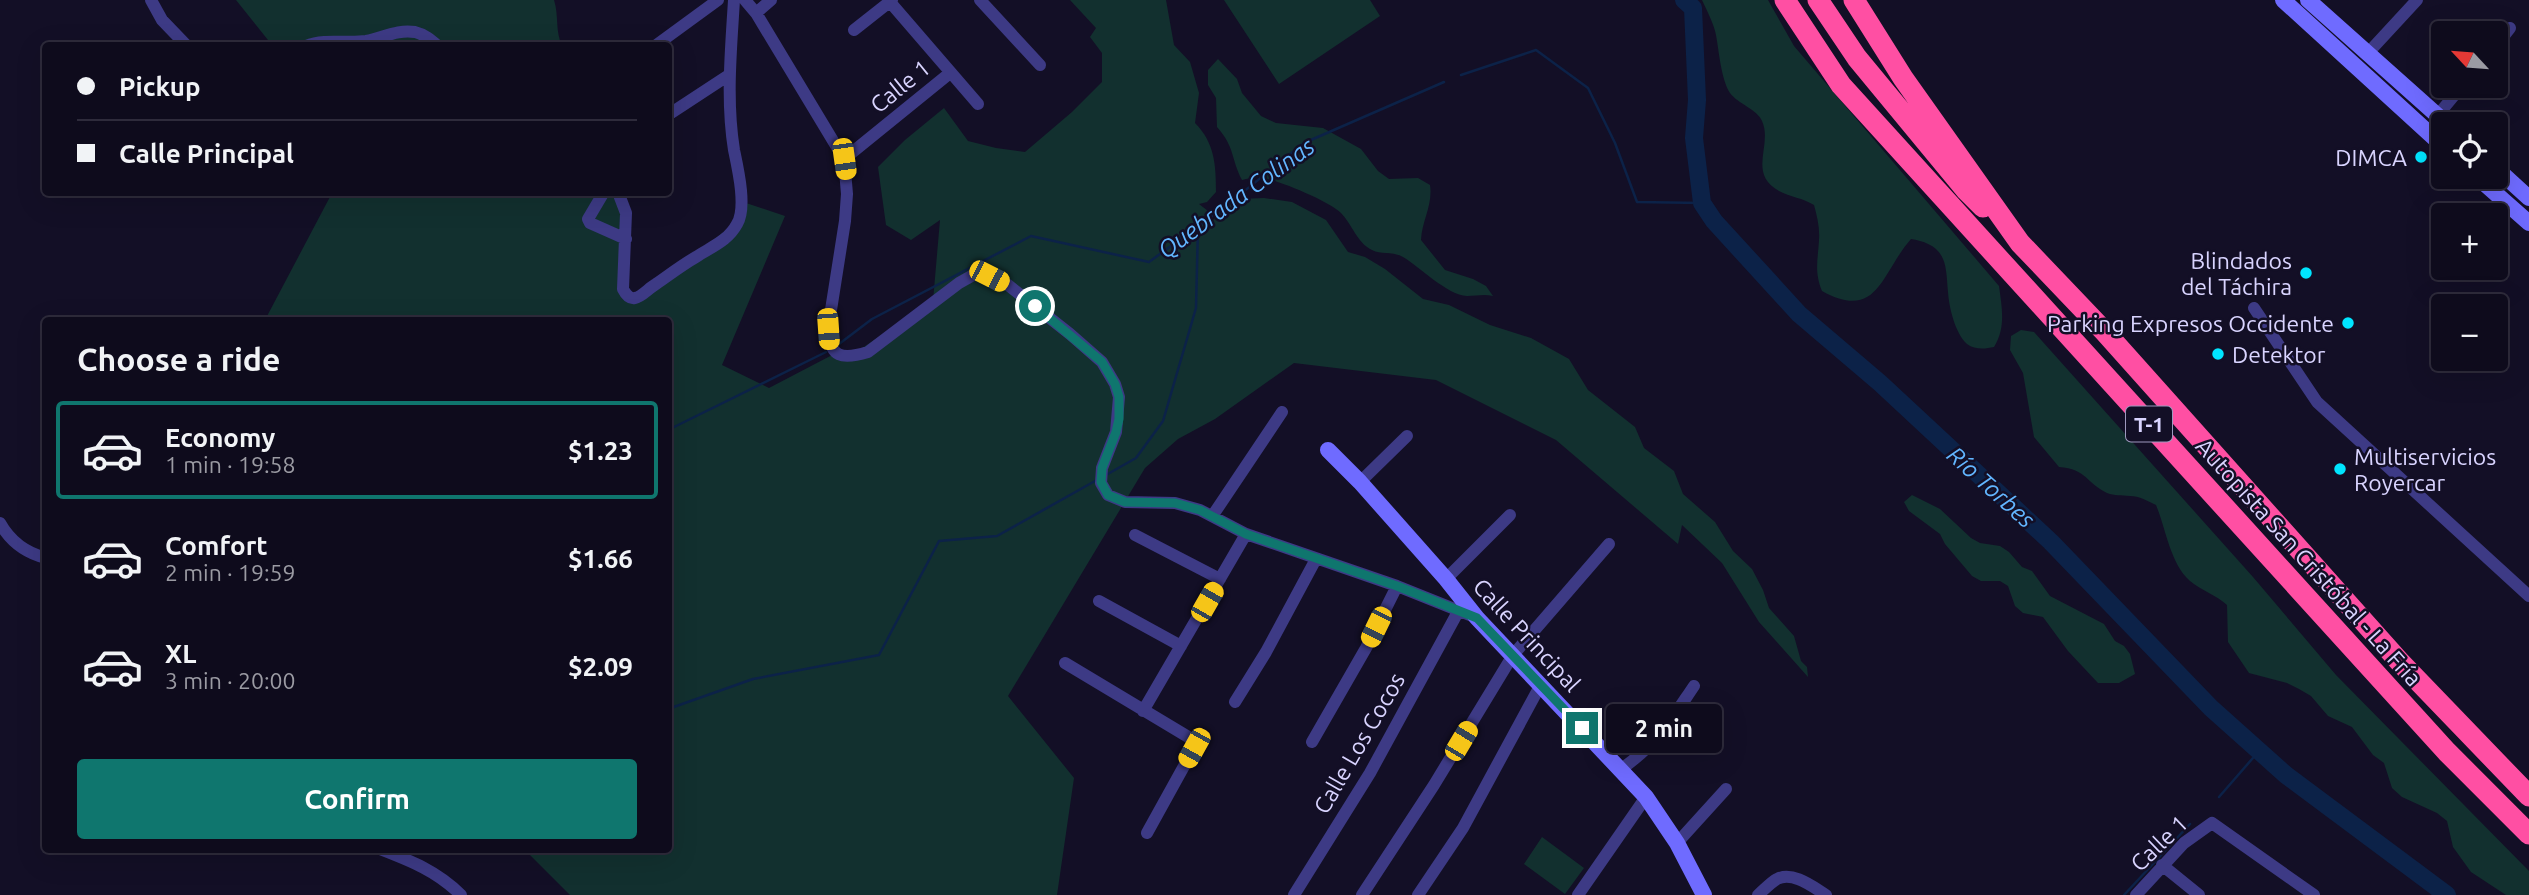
<!DOCTYPE html>
<meta charset="utf-8">
<style>
:root{--surface:#0e0b1c;--page:#171425;--text:#f1f3f6;--muted:#9b9ba3;--line:#2e2b3b;--accent:#0f766e}
body{margin:0;font-family:Ubuntu,sans-serif;background:var(--page);color:var(--text);height:100vh;display:flex;flex-direction:column;font-size:26px;white-space:nowrap}
*{box-sizing:border-box;margin:0}
p{font-size:23px;color:var(--muted)}
.icon{flex:none;width:38px;height:38px;fill:none;stroke:currentColor;stroke-width:2;stroke-linecap:round;stroke-linejoin:round}
.map{position:relative;flex:1;overflow:hidden}
.side{position:absolute;left:42px;top:317px;width:630px;height:536px;display:flex;flex-direction:column;background:var(--surface);border-radius:7px;box-shadow:0 7px 28px #0002,0 0 0 2px var(--line)}
.side>*{flex:none}
.banner{position:absolute;left:42px;top:42px;width:630px;height:154px;border-radius:7px;box-shadow:0 7px 28px #0002,0 0 0 2px var(--line);display:grid;align-content:center;height:154px;padding:0 35px;background:var(--surface)}
.needle{width:46px;rotate:296deg}
.controls{position:absolute;left:2431px;top:21px;display:grid;gap:14px}
.controls a{display:grid;place-items:center;width:77px;height:77px;border-radius:7px;background:var(--surface);box-shadow:0 7px 28px #0002,0 0 0 2px var(--line);font-size:35px}
.end{position:absolute;width:32px;height:32px;margin:-16px;border:9px solid #0f766e;background:#fff;box-shadow:0 0 0 4px #fff}
.from{border-radius:50%}
.bubble{position:absolute;height:49px;border-radius:7px;background:var(--surface);box-shadow:0 7px 28px #0002,0 0 0 2px var(--line);font-size:23px;font-weight:600;line-height:49px;text-align:center}
.car{position:absolute;width:21px;height:42px;margin:-21px -10px;border-radius:9px;box-shadow:0 0 5px 2px #0007;background:linear-gradient(#f5c518 24%,#345 0 40%,#f5c518 0 76%,#345 0 86%,#f5c518 0)}
.banner b{display:flex;align-items:center;gap:24px;height:66px;font-size:26px}
.banner b+b{border-top:2px solid var(--line)}
.banner i{width:18px;height:18px;background:var(--text)}
ul{padding:0;list-style:none}
li{display:flex;align-items:center;gap:21px;height:98px;margin:0 14px 10px;padding:0 21px;border:4px solid transparent;border-radius:7px}
li div{flex:1}
li b{display:block;font-size:26px}
li em{font-style:normal;font-weight:600}
li.selected{border-color:var(--accent)}
li>.icon{width:63px;height:63px;stroke-width:1.5}
h2{padding:0 35px;font-size:32px;line-height:84px}
.primary-button{display:flex;gap:14px;margin-top:auto;padding:14px 35px}
.primary-button a{flex:1;height:80px;border-radius:7px;background:var(--accent);color:#fff;font-size:28px;font-weight:600;line-height:80px;text-align:center}
.map>svg:first-child{display:block}
.green{fill:#12302f}
.lines{fill:none;stroke-linecap:round;stroke-linejoin:round}
.stream{stroke:#0c2248;stroke-width:2.5}
.river{stroke:#0c2248;stroke-width:18}
.street{stroke:#3d3a85;stroke-width:12}
.secondary{stroke:#6f6bff;stroke-width:16}
.highway{stroke:#ff4fa3;stroke-width:21}
.route{stroke:#0f766e;stroke-width:9}
.poi-dot{fill:#00e5ff;stroke:#130f26;stroke-width:2.5}
.labels{text-anchor:middle;dominant-baseline:central;stroke-width:5;stroke-linejoin:round;paint-order:stroke}
.shield{fill:#130f26;stroke:#9e99be;stroke-width:2}
.shield-label{font-size:21px;font-weight:bold;fill:#d9d4ff}
.street-label{font-size:23px;fill:#d9d4ff;stroke:#130f26}
.poi-label{font-size:23px;fill:#d9d4ff;stroke:#130f26;text-anchor:end}
.water-label{font-size:24px;font-style:italic;fill:#62b6ff;stroke:#130f26}
</style>
<div class="map">
<svg width="2529" height="895" viewBox="0 0 2529 895">
<rect width="100%" height="100%" fill="#130f26"/>
<path class="green" d="M236,0H554C559,15 555,32 562,45H272Z
M1070,0H1166L1174,45L1190,62L1199,93L1195,123C1215,143 1216,166 1216,192L1207,202L1199,204L1208,211L1212,221L1222,209L1239,199L1264,198L1292,202L1326,220L1348,252L1365,257L1385,269L1423,299L1449,305L1490,325L1531,338L1569,359L1588,390L1635,427L1644,448L1674,471L1683,494L1715,522L1733,551L1752,569L1763,590L1769,608L1794,636L1801,661L1807,667L1808,677L1759,622L1722,563L1682,525L1678,544L1556,440L1436,380L1294,363L1215,419L1178,439L1145,468L1008,696L1074,778L1057,895H570L524,849H668V320H265L332,193H619L630,297L694,255L739,220L740,201L785,216L722,365L769,388L836,353L850,356L933,301L940,220L911,240L886,225L878,167L905,140L944,108L968,141L996,148L1025,152L1072,112L1102,82V53L1090,37L1096,28Z
M1224,0H1370L1380,16L1279,84Z
M1702,0H1768L1794,46L1999,286C2002,308 2006,328 1994,347C1985,349 1975,350 1967,344C1955,333 1949,307 1948,292C1947,282 1947,268 1943,259C1938,246 1924,241 1911,239C1881,273 1878,322 1822,291C1814,272 1818,259 1819,240C1820,228 1817,216 1814,205C1803,198 1790,197 1779,191C1747,173 1773,145 1762,121C1757,109 1738,104 1730,93C1721,79 1719,51 1716,35C1714,24 1707,11 1702,0Z
M1218,59L1237,79L1242,93L1261,116L1276,123L1323,128L1361,149L1378,171L1389,179L1418,178L1430,185C1433,205 1422,220 1421,240L1445,270L1473,279L1486,286L1493,296C1484,294 1476,296 1467,296C1447,295 1420,267 1403,257C1393,251 1381,255 1372,250C1357,243 1352,224 1341,213C1329,201 1274,178 1258,177C1253,177 1247,179 1242,180C1231,159 1235,147 1217,127L1216,98L1208,85V70Z
M2021,330L2034,332L2253,577L2336,675L2529,871V895H2506L2471,872L2453,847L2447,821L2437,813L2402,797L2392,788L2384,763L2373,755L2352,727L2328,716L2311,696L2299,689L2287,683L2249,673L2228,642L2227,605C2216,595 2201,590 2190,581C2170,563 2166,529 2156,505C2148,501 2139,496 2130,496C2121,495 2115,496 2107,493C2086,483 2087,469 2059,467L2034,437L2023,373L2010,350L2011,336Z
M1912,495L1940,509L1971,538L1980,543L2000,546L2009,552L2022,567L2032,571L2050,596L2104,624L2115,641L2124,646L2130,654L2135,674L2119,683H2098L2068,651L2043,617L2023,613L2015,606L2008,586L2000,581H1981L1972,576L1945,544L1940,534L1909,511L1904,502Z
M1542,837L1584,868L1565,894L1524,864Z"/>
<g class="lines">
<path class="stream" d="M1461,75L1536,50L1588,88L1615,143L1637,202L1702,203
M839,344L872,319L1031,236L1149,262L1222,209L1304,143L1444,82
M668,430L826,352
M1106,475L1136,458L1163,421L1196,308L1198,226
M668,709L753,679L879,655L939,541L997,536L1095,481
M2219,797L2259,751
M2124,895L2190,824"/>
<path class="river" d="M1684,0L1693,8L1697,100L1694,138L1702,203L1714,221L1799,314L1880,383L2051,542L2211,708L2286,775L2447,895"/>
<path class="street" d="M151,0L162,20L187,46
M745,0L756,13L844,159L847,194L845,221L828,329C830,358 842,360 868,352L959,283L975,274L989,276L1008,285L1070,334L1102,362L1115,384L1119,397L1116,432L1102,468L1101,483L1108,495L1125,502L1175,503L1200,510L1246,534L1397,586L1477,618
M980,0L1040,65
M890,2L978,104
M756,13L771,0
M854,30L892,0
M306,46C326,38 346,44 366,41C383,38 397,29 415,32C424,34 431,40 438,46
M655,46L718,0
M2496,46L2510,28
M2368,53L2417,0
M668,115L729,75
M2437,116L2462,86
M844,159L950,73
M604,192L588,219L590,223L626,239
M618,192L626,213L623,289C633,309 644,291 656,284C669,275 682,265 696,257C711,247 728,241 737,224C747,208 738,169 734,150C726,100 731,50 734,0
M2254,308L2317,402L2529,596
M1360,482L1407,436
M1213,515L1282,412
M0,523C10,541 26,553 46,558
M1135,535L1220,579
M1446,579L1510,515
M1099,601L1181,646
M1065,663L1195,741L1194,748L1147,833
M1235,702L1266,652L1316,559
M1143,711L1246,534
M1312,742L1366,648L1397,586
M1620,770C1658,743 1669,723 1694,686
M1677,843L1726,789
M380,849C411,861 437,871 461,895
M2162,865L2199,895
M1294,895L1370,773L1459,610
M1362,895L1434,785L1513,655L1609,544
M1418,895L1463,828L1540,686
M1578,895L1646,797
M1758,895C1764,890 1770,883 1777,879C1793,871 1813,887 1826,895
M2136,895L2184,843L2212,823L2314,895"/>
<path class="secondary" d="M2283,0L2443,146
M2308,0L2447,124
M2496,168L2529,198
M2477,177L2529,223
M1328,450L1360,482L1446,579L1477,618L1646,797L1677,843L1704,895"/>
<path class="highway" d="M1785,0L1841,85L2447,752L2529,834
M1818,0L1857,58L1966,190L1983,207
M1854,0L1903,78L2020,243L2104,331L2399,661L2529,796"/>
</g>
<g class="lines">
<path class="route" d="M1035,306L1102,362L1115,384L1119,397V419L1116,432L1102,468L1101,482L1108,495L1125,502L1175,503L1200,510L1246,534L1397,586L1477,618L1582,728"/>
</g>
<g class="poi-dot">
<circle cx="2421" cy="157" r="7"/>
<circle cx="2306" cy="273" r="7"/>
<circle cx="2348" cy="323" r="7"/>
<circle cx="2218" cy="354" r="7"/>
<circle cx="2340" cy="469" r="7"/>
</g>
<g class="labels">
<rect class="shield" x="2126" y="406.5" width="46" height="35" rx="5"/>
<g class="shield-label">
<text x="2149" y="424">T-1</text>
</g>
<g class="street-label">
<text transform="translate(900 86) rotate(-39)">Calle 1</text>
<text transform="translate(2309 562) rotate(48)">Autopista San Cristóbal - La Fría</text>
<text transform="translate(1527 635) rotate(47)">Calle Principal</text>
<text transform="translate(1359 743) rotate(-60)">Calle Los Cocos</text>
<text transform="translate(2159 843) rotate(-44)">Calle 1</text>
</g>
<g class="poi-label">
<text x="2407" y="157">DIMCA</text>
<text x="2292" y="260">Blindados<tspan x="2292" dy="26">del Táchira</tspan></text>
<text x="2334" y="323">Parking Expresos Occidente</text>
<text x="2232" y="354" text-anchor="start">Detektor</text>
<text x="2354" y="456" text-anchor="start">Multiservicios<tspan x="2354" dy="26">Royercar</tspan></text>
</g>
<g class="water-label">
<text transform="translate(1236 198) rotate(-36)">Quebrada Colinas</text>
<text transform="translate(1991 487) rotate(42)">Río Torbes</text>
</g>
</g>
</svg>
<div class="controls">
<a><svg class="needle" viewBox="-14 -14 28 28"><path d="M0-13l5 13h-10z" fill="#e53935"/><path d="M0 13l5-13h-10z" fill="#9b9ba3"/></svg></a>
<a><svg class="icon" aria-label="locate" viewBox="0 0 24 24"><circle cx="12" cy="12" r="6"/><path d="M12 2v4M12 18v4M2 12h4M18 12h4"/></svg></a>
<a>+</a>
<a>−</a>
</div>
<i class="end from" style="left:1035px;top:306px"></i>
<i class="end" style="left:1582px;top:728px"></i>
<div class="bubble" style="left:1606px;top:704px;width:116px">2 min</div>
<i class="car" style="left:844px;top:159px;rotate:172deg"></i>
<i class="car" style="left:989px;top:276px;rotate:117deg"></i>
<i class="car" style="left:828px;top:329px;rotate:176deg"></i>
<i class="car" style="left:1207px;top:602px;rotate:30deg"></i>
<i class="car" style="left:1376px;top:627px;rotate:206deg"></i>
<i class="car" style="left:1461px;top:741px;rotate:31deg"></i>
<i class="car" style="left:1194px;top:748px;rotate:209deg"></i>
<div class="banner">
<b><i class="from"></i>Pickup</b>
<b><i></i>Calle Principal</b>
</div>
<section class="side">
<h2>Choose a ride</h2>
<ul>
<li class="selected"><svg class="icon" aria-label="car" viewBox="0 0 24 24"><path d="M5 17H2v-5l4-1 3-4h7l3 4 3 1v5h-3M9 17h6M6 11h13"/><circle cx="7" cy="17" r="2"/><circle cx="17" cy="17" r="2"/></svg><div><b>Economy</b><p>1 min · 19:58</p></div><em>$1.23</em></li>
<li><svg class="icon" aria-label="car" viewBox="0 0 24 24"><path d="M5 17H2v-5l4-1 3-4h7l3 4 3 1v5h-3M9 17h6M6 11h13"/><circle cx="7" cy="17" r="2"/><circle cx="17" cy="17" r="2"/></svg><div><b>Comfort</b><p>2 min · 19:59</p></div><em>$1.66</em></li>
<li><svg class="icon" aria-label="car" viewBox="0 0 24 24"><path d="M5 17H2v-5l4-1 3-4h7l3 4 3 1v5h-3M9 17h6M6 11h13"/><circle cx="7" cy="17" r="2"/><circle cx="17" cy="17" r="2"/></svg><div><b>XL</b><p>3 min · 20:00</p></div><em>$2.09</em></li>
</ul>
<div class="primary-button"><a>Confirm</a></div>
</section>
</div>
